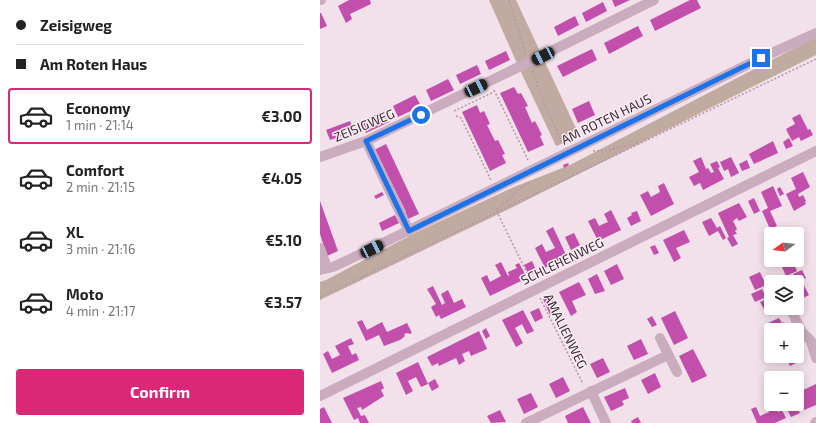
<!DOCTYPE html>
<meta charset="utf-8">
<style>
:root{--surface:#fff;--page:#f6f6f6;--text:#222;--muted:#767676;--line:#e0e0e0;--accent:#db2777}
body{margin:0;font-family:"Exo 2",sans-serif;background:var(--page);color:var(--text);height:100vh;display:flex;flex-direction:column;font-size:15px;white-space:nowrap}
*{box-sizing:border-box;margin:0}
p{font-size:13px;color:var(--muted)}
.icon{flex:none;width:22px;height:22px;fill:none;stroke:currentColor;stroke-width:2;stroke-linecap:round;stroke-linejoin:round}
.map{position:relative;flex:1;overflow:hidden}
.details{display:flex;flex-direction:column;background:var(--surface);width:320px}
.details>*{flex:none}
.hud{display:grid;align-content:center;height:88px;padding:0 16px;background:var(--surface)}
.needle{width:26px;rotate:255deg}
.fabs{position:absolute;left:444px;top:227px;display:grid;gap:8px}
.fabs a{display:grid;place-items:center;width:40px;height:40px;border-radius:4px;background:var(--surface);box-shadow:0 2px 10px #0003;font-size:20px}
.end{position:absolute;width:18px;height:18px;margin:-9px;border:5px solid #1a73e8;background:#fff;box-shadow:0 0 0 2px #fff}
.from{border-radius:50%}
.car{position:absolute;width:12px;height:24px;margin:-12px -6px;border-radius:5px;box-shadow:0 0 3px 1px #0007;background:linear-gradient(#222 24%,#8ab4d8 0 40%,#222 0 76%,#8ab4d8 0 86%,#222 0)}
.hud b{display:flex;align-items:center;gap:14px;height:38px;font-size:15px}
.hud b+b{border-top:1px solid var(--line)}
.hud i{width:10px;height:10px;background:var(--text)}
ul{padding:0;list-style:none}
li{display:flex;align-items:center;gap:12px;height:56px;margin:0 8px 6px;padding:0 8px;border:2px solid transparent;border-radius:4px}
li div{flex:1}
li b{display:block;font-size:15px}
li em{font-style:normal;font-weight:700}
li.current{border-color:var(--accent)}
li>.icon{width:36px;height:36px;stroke-width:1.5}
.button{display:flex;gap:8px;margin-top:auto;padding:8px 16px}
.button a{flex:1;height:46px;border-radius:4px;background:var(--accent);color:#fff;font-size:16px;font-weight:700;line-height:46px;text-align:center}
main{display:flex;flex:1;min-height:0}
.map>svg:first-child{display:block}
.green{fill:#c1aaa0}
.building{fill:#c14fab}
.lines{fill:none;stroke-linecap:round;stroke-linejoin:round}
.path{stroke:#b696aa;stroke-width:1.5;stroke-dasharray:2 2;stroke-linecap:butt}
.minor{stroke:#caacbe;stroke-width:10}
.tertiary{stroke:#caacbe;stroke-width:10}
.route{stroke:#1a73e8;stroke-width:5}
.labels{text-anchor:middle;dominant-baseline:central;stroke-width:3;stroke-linejoin:round;paint-order:stroke}
.street-label{font-size:13px;fill:#392b35;stroke:#faedf3}
</style>
<main>
<section class="details">
<div class="hud">
<b><i class="from"></i>Zeisigweg</b>
<b><i></i>Am Roten Haus</b>
</div>
<ul>
<li class="current"><svg class="icon" aria-label="car" viewBox="0 0 24 24"><path d="M5 17H2v-5l4-1 3-4h7l3 4 3 1v5h-3M9 17h6M6 11h13"/><circle cx="7" cy="17" r="2"/><circle cx="17" cy="17" r="2"/></svg><div><b>Economy</b><p>1 min · 21:14</p></div><em>€3.00</em></li>
<li><svg class="icon" aria-label="car" viewBox="0 0 24 24"><path d="M5 17H2v-5l4-1 3-4h7l3 4 3 1v5h-3M9 17h6M6 11h13"/><circle cx="7" cy="17" r="2"/><circle cx="17" cy="17" r="2"/></svg><div><b>Comfort</b><p>2 min · 21:15</p></div><em>€4.05</em></li>
<li><svg class="icon" aria-label="car" viewBox="0 0 24 24"><path d="M5 17H2v-5l4-1 3-4h7l3 4 3 1v5h-3M9 17h6M6 11h13"/><circle cx="7" cy="17" r="2"/><circle cx="17" cy="17" r="2"/></svg><div><b>XL</b><p>3 min · 21:16</p></div><em>€5.10</em></li>
<li><svg class="icon" aria-label="car" viewBox="0 0 24 24"><path d="M5 17H2v-5l4-1 3-4h7l3 4 3 1v5h-3M9 17h6M6 11h13"/><circle cx="7" cy="17" r="2"/><circle cx="17" cy="17" r="2"/></svg><div><b>Moto</b><p>4 min · 21:17</p></div><em>€3.57</em></li>
</ul>
<div class="button"><a>Confirm</a></div>
</section>
<div class="map">
<svg width="496" height="423" viewBox="0 0 496 423">
<rect width="100%" height="100%" fill="#f2e0ea"/>
<path class="green" d="M169,0H196L260,137L236,146L200,70Z
M496,37V55L193,207L0,300V282L6,280L95,233L194,187L250,165Z"/>
<path class="building" d="M29,0H50L51,4L30,14L32,19L26,23L18,6Z
M292,0H310L295,7Z
M370,0H377L381,8L335,31L330,20Z
M283,2L287,11L266,22L262,13Z
M0,13H1L7,26L0,29Z
M255,16L259,25L238,36L234,27Z
M318,26L323,36L289,54L284,43Z
M272,49L277,60L243,77L237,66Z
M186,51L190,60L169,70L165,61Z
M157,65L161,74L140,84L136,75Z
M128,79L134,90L111,101L106,90Z
M194,87L198,94L201,93L208,106L205,107L212,123L215,121L222,135L220,136L224,145L208,152L180,93Z
M95,95L101,106L78,117L73,106Z
M269,101L275,115L258,123L252,109Z
M157,105L160,113L164,111L170,124L167,125L175,141L178,140L185,154L182,155L186,163L170,171L142,112Z
M63,111L69,122L46,133L41,122Z
M480,114L488,130L490,129L493,135L481,141L479,137L472,141L466,129L475,124L472,118Z
M30,121L34,132L10,140L6,130Z
M469,138L473,146L466,149L463,142Z
M453,141L458,153L434,164L429,154Z
M66,144L99,214L88,219L84,213L86,212L59,158L54,150Z
M381,157L386,169L388,168L391,173L394,172L390,164L397,161L400,167L398,168L404,179L383,190L380,183L374,186L369,177L379,172L373,161Z
M411,157L419,173L411,177L408,169L404,171L400,162Z
M427,160L430,168L422,171L419,164Z
M248,163L249,165L244,168L243,165Z
M483,172L490,187L478,194L479,197L483,195L486,201L485,202L486,204L474,211L466,194L476,189L471,178Z
M344,183L354,204L331,216L320,195L328,191L331,197L340,192L338,186Z
M453,186L462,206L450,211L457,226L450,229L442,211L448,208L441,192Z
M460,187L464,194L460,196L457,189Z
M62,192L64,195L56,199L54,196Z
M434,198L440,211L434,214L428,201Z
M0,201L18,251L7,256L0,234Z
M419,203L427,217L419,221L417,218L413,221L417,229L415,231L417,234L413,235L418,244L412,247L407,238L409,237L398,213Z
M291,210L301,230L278,241L268,221L275,218L279,226L283,224L288,222L284,214Z
M317,211L321,221L311,226L307,218L312,215L311,213Z
M75,215L79,223L62,231L59,223Z
M391,218L397,228L400,226L406,238L403,240L398,231L389,236L382,222Z
M233,227L247,257L225,268L215,248L222,244L226,252L235,248L226,231Z
M364,230L370,242L356,248L361,258L354,262L343,240Z
M254,233L260,245L251,250L245,237Z
M335,245L339,253L334,255L330,247Z
M466,260H472L477,271L466,276L460,263Z
M212,261L217,272L209,275L204,265Z
M181,262L188,276L189,275L188,272L197,268L195,265L199,263L205,274L199,277L201,281L170,296L161,278L167,275L170,282L181,276L175,265Z
M297,264L304,279L291,285L284,271Z
M482,270L486,278L476,282L473,274Z
M440,272L446,285L435,290L429,277Z
M277,274L285,291L275,294L268,279Z
M259,282L266,295L252,301L257,312L251,316L239,292Z
M482,282L489,295L479,300L477,297V284Z
M113,286L122,305L125,303L121,294L128,290L134,303L142,299L146,307L121,319L119,315L116,317L111,307L116,304L107,289Z
M442,289L446,297L435,302L431,294Z
M231,295L236,305L232,307L235,313L230,315L223,299Z
M451,297V308H457L458,310L447,315L440,302Z
M219,308L223,318L215,322L210,312Z
M203,310L214,331L207,334L202,324L195,328L203,343L196,347L182,320Z
M355,311L368,338L354,345L341,318Z
M332,316L337,325L332,327L327,319Z
M459,318L462,323L464,322L468,330H451L448,323Z
M42,320L47,330L62,322L67,332L87,323L92,333L89,334L88,333L84,334L85,336L80,340L64,346L59,335L46,341L37,322Z
M166,328L170,336L166,339L162,331Z
M159,331L167,349L151,356L149,351L142,354L145,361L139,365L136,358L119,366L118,363L112,366L107,357Z
M31,338L34,344L28,346L32,355L36,353L39,360L12,373L3,354L8,351L12,359L20,355L15,346Z
M321,339L328,354L314,360L307,346Z
M373,349L387,376L372,383L359,356Z
M465,356H478L480,361L470,366Z
M283,358L290,372L277,378L270,364Z
M98,362L108,384L101,387L96,377L88,381L93,391L86,395L76,373Z
M335,373L341,387L328,394L321,380Z
M243,377L250,391L236,398L229,384Z
M115,379L119,387L112,391L108,383Z
M61,381L64,388L61,390L64,396L42,410L41,407L37,408L41,416L45,415L49,423H40L38,418L34,420L23,398Z
M496,384V405L484,410L480,402L477,403V393Z
M305,388L309,398L302,401L304,405L291,411L284,397Z
M211,393L218,407L204,414L197,399Z
M451,397V404H458L460,408L457,410L458,412L462,410L466,418L455,423H437L431,409L436,407L440,416L449,412L444,401Z
M472,404H475L480,413L471,417L466,407Z
M4,407L12,423H0V409Z
M263,407L271,423H248L245,416Z
M180,410L186,422L171,423L167,416Z
M318,417L321,423H312L311,421Z"/>
<g class="lines">
<path class="path" d="M189,0L206,54
M212,70L227,110L243,144
M174,90L208,160
M134,111L174,92
M136,116L141,118L171,180
M273,151L288,150L319,143
M211,281L176,210L202,187L211,182
M0,297L496,59
M220,298L263,384"/>
<path class="minor" d="M0,0H1
M46,141L89,231
M0,157L46,141L209,62L334,0
M0,248L7,268
M457,281V282
M470,308L482,332L491,341L496,358
M340,338L357,372
M271,391L286,423
M0,396L496,151
M206,423L348,355
M495,423L496,422"/>
<path class="tertiary" d="M0,270L13,267L28,260L441,58L496,33"/>
</g>
<g class="lines">
<path class="route" d="M101,115L46,141L89,231L441,58"/>
</g>
<g class="labels">
<g class="street-label">
<text transform="translate(286 119) rotate(-26)">AM ROTEN HAUS</text>
<text transform="translate(44 125) rotate(-23)">ZEISIGWEG</text>
<text transform="translate(242 261) rotate(-26)">SCHLEHENWEG</text>
<text transform="translate(246 331) rotate(64)">AMALIENWEG</text>
</g>
</g>
</svg>
<div class="fabs">
<a><svg class="needle" viewBox="-14 -14 28 28"><path d="M0-13l5 13h-10z" fill="#e53935"/><path d="M0 13l5-13h-10z" fill="#767676"/></svg></a>
<a><svg class="icon" aria-label="layers" viewBox="0 0 24 24"><path d="M12 4l9 5-9 5-9-5zM3 14l9 5 9-5"/></svg></a>
<a>+</a>
<a>−</a>
</div>
<i class="end from" style="left:101px;top:115px"></i>
<i class="end" style="left:441px;top:58px"></i>
<i class="car" style="left:223px;top:56px;rotate:243deg"></i>
<i class="car" style="left:156px;top:88px;rotate:64deg"></i>
<i class="car" style="left:52px;top:249px;rotate:64deg"></i>
</div>
</main>
